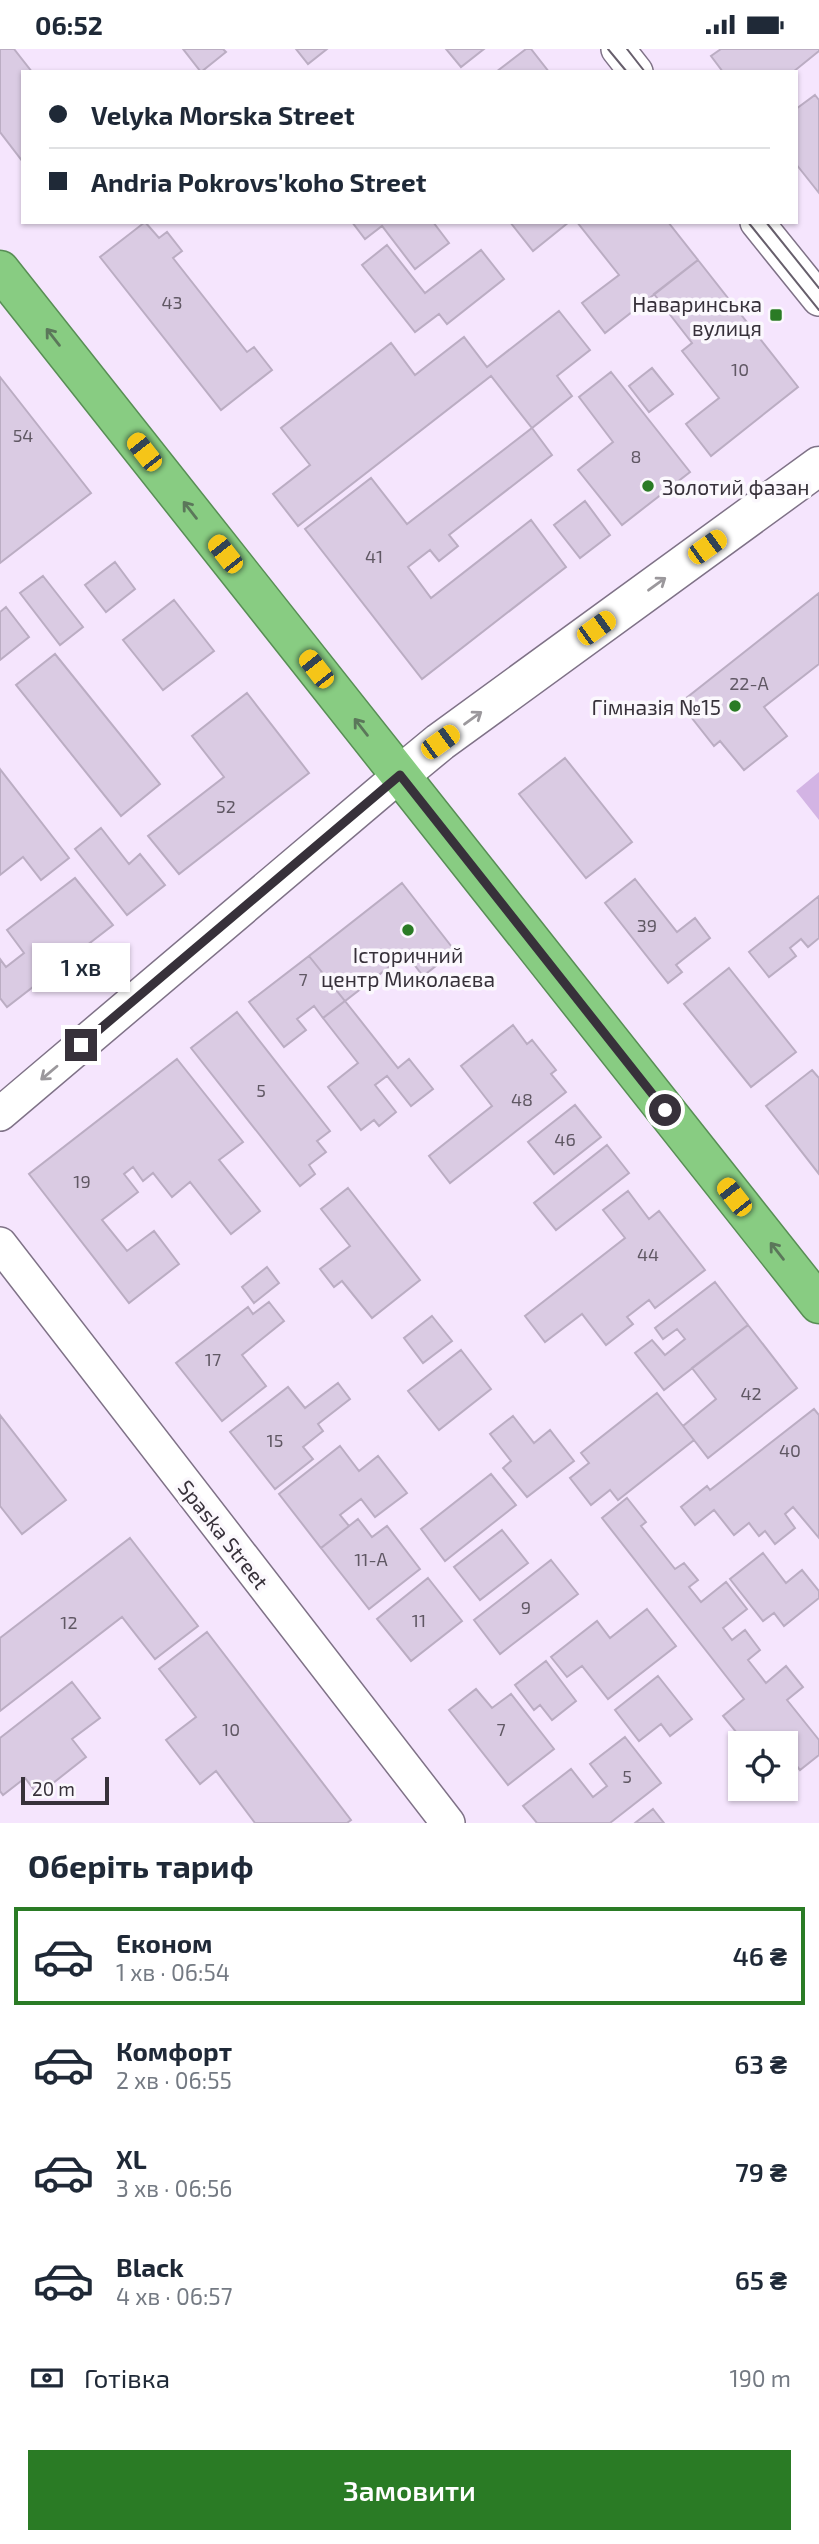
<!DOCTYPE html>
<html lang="uk">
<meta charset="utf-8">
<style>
:root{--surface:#fff;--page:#f6f6f7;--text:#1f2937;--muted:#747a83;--line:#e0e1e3;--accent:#2a7b25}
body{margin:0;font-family:"Exo 2",sans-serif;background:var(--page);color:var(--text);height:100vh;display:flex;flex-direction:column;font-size:26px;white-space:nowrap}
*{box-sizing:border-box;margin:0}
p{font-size:23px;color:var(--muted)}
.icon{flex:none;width:38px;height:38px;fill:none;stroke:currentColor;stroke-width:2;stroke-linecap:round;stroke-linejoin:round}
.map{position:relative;height:1774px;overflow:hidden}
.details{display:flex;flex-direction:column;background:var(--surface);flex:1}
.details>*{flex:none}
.top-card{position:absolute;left:21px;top:21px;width:777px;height:154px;border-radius:0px;box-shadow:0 2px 5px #0004;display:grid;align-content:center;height:154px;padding:0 28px;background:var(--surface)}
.tools{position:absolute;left:728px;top:1682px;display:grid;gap:14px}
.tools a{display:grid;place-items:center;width:70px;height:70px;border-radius:0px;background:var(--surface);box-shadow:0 2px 5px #0004;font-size:35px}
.scale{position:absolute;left:21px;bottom:18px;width:88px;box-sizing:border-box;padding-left:7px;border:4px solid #37313a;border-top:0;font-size:19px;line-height:24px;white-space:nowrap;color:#37313a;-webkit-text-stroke:5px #fbf8fd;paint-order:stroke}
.end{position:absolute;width:32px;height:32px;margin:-16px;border:9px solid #37313a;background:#fff;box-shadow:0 0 0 4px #fff}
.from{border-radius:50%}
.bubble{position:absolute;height:49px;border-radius:0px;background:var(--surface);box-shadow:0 2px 5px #0004;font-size:23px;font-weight:600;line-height:49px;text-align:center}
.car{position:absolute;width:21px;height:42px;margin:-21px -10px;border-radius:9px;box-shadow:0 0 5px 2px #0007;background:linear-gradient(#f5c518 24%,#345 0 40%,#f5c518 0 76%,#345 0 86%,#f5c518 0)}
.top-card b{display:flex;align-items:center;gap:24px;height:66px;font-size:26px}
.top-card b+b{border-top:2px solid var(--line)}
.top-card i{width:18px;height:18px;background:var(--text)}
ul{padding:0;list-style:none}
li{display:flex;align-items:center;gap:21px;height:98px;margin:0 14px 10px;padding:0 14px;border:4px solid transparent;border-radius:0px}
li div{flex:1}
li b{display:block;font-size:26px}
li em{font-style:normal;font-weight:600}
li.on{border-color:var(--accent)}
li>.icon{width:63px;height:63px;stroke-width:1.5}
h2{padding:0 28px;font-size:32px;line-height:84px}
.pay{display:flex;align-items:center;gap:18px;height:77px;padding:0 28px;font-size:26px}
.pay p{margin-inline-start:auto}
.button{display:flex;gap:14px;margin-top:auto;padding:14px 28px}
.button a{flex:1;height:80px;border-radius:0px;background:var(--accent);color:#fff;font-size:28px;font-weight:600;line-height:80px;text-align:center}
.status{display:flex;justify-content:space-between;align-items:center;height:49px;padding:0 35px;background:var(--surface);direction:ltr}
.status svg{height:19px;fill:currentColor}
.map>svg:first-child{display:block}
.green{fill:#d3b4e4}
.building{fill:#dacbe3;stroke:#bbadc3;stroke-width:2}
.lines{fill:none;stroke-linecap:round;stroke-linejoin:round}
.minor-casing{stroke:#7f7287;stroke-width:36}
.tertiary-casing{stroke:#7f7287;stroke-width:41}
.trunk-casing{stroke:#588e55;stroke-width:41}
.minor{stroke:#fff;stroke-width:33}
.tertiary{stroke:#fff;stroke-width:38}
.trunk{stroke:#88cc82;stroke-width:38}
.tram{stroke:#675f6c;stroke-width:2}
.oneway{stroke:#5b775a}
.oneway2{stroke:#9b989c}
.route{stroke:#37313a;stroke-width:9}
.poi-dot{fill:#2a7b25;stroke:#fbf8fd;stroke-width:2.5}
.labels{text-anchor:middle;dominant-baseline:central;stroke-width:7;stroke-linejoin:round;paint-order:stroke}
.number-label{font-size:18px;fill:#605864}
.poi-label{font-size:21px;fill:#37313a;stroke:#fbf8fd;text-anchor:end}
.street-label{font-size:21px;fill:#37313a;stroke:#fbf8fd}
</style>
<div class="status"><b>06:52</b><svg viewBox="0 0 49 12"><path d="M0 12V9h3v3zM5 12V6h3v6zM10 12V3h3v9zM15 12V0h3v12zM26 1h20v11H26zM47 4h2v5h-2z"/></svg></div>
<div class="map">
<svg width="819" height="1774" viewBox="0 0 819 1774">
<rect width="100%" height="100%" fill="#f5e5fd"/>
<path class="green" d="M819,723V771L796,742Z"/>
<path class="building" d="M0,0H14L32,23H23V113L0,83Z
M183,0H223L226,3L201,23Z
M296,0H327L308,15Z
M446,0H484L461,18Z
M526,0H531L549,23H496Z
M721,0H819V2L793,23H723L711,7Z
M815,46L819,51V144L796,115V60Z
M145,173L159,189L167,183L182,202L173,209L247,303L254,298L272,321L221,361L100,208Z
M352,173H433L449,194L415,220L382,177L365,190Z
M510,173H569L533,202Z
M577,173H668L698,211L605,284L582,254L619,226Z
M387,196L425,244L481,201L504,230L447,275L439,265L415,283L362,216Z
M698,211L798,338L711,407L686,375L719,349L682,302L692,294L654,245Z
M559,262L590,301L557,327L572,347L532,379L491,327L298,477L273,445L310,416L281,379L391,294L415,326L464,288L487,318Z
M652,319L673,345L649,363L629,337Z
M611,323L690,423L622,476L578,421L613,393L579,348Z
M0,328L91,444L0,514Z
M532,379L552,406L449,486L458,497L439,512L430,501L408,518L431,549L531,471L566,518L422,630L305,480L371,429L407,475Z
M585,452L610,486L580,509L554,476Z
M115,513L135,540L106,563L85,536Z
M43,527L83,578L60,596L20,544Z
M819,544V615L764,658L787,687L744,721L720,692L714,697L680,654Z
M174,551L214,602L163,641L123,591Z
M6,558L29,588L0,611V563Z
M55,605L160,735L121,767L16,636Z
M247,644L309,724L179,825L148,787L224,728L192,687Z
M565,709L632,793L586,829L519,745Z
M0,720L69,809L41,831L23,808L0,826Z
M101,779L129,815L140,805L165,836L127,866L75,800Z
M75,829L113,876L7,958L0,949V910L6,918L24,904L7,881Z
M635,830L677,883L695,869L710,889L676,916L682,923L668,934L605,854Z
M402,834L455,902L423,927L406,905L345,952L309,907Z
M819,847V889L808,898L801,890L790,899L796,907L769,928L749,903Z
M309,907L345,952L323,969L314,957L297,970L306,981L284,998L249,953Z
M729,919L796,1003L751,1038L684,955Z
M345,952L398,1019L409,1010L433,1040L411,1057L387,1027L375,1036L396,1063L379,1077L374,1071L361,1081L328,1038L358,1014L323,969Z
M237,963L330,1082L317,1092L326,1103L309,1116L315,1125L300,1137L191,999Z
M513,976L527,995L532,991L556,1021L551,1025L566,1043L450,1134L429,1107L492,1057L461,1017Z
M177,1010L243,1093L219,1111L260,1162L231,1185L190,1133L172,1148L153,1124L143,1132L133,1118L124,1125L138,1143L102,1171L127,1202L154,1182L179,1215L129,1254L29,1125Z
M812,1021L819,1029V1125L766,1057Z
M575,1056L601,1088L554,1125L528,1093Z
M607,1096L629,1124L556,1181L534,1154Z
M348,1139L420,1231L372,1269L342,1232L334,1238L320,1220L350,1197L321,1160Z
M628,1142L649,1170L659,1162L705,1221L655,1259L649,1251L627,1268L633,1275L606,1296L582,1265L545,1293L525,1267L625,1189L603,1161Z
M267,1218L279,1234L254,1254L242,1238Z
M715,1233L748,1276L664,1341L635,1304L652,1291L665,1306L685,1290L677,1280L663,1290L655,1279Z
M269,1253L284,1272L242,1306L266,1337L222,1372L176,1314L248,1258L253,1265Z
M432,1267L452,1292L423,1314L404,1289Z
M748,1276L797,1339L708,1409L683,1377L716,1350L692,1319Z
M461,1301L491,1340L439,1381L408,1342Z
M338,1334L350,1350L318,1375L323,1382L303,1398L313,1410L275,1440L230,1383L288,1338L305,1359Z
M657,1344L694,1391L618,1451L610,1441L591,1456L570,1429L589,1414L581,1404Z
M814,1360L819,1366V1489L793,1458L785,1465L795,1479L775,1495L765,1482L759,1487L749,1474L734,1486L714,1461L695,1476L681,1458L707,1437L710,1441Z
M0,1366L66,1451L22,1485L0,1457Z
M513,1367L534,1394L550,1381L574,1412L527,1448L503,1419L511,1412L490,1385Z
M340,1397L359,1422L378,1407L407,1444L375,1468L361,1450L340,1466L349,1477L321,1499L279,1445Z
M491,1425L516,1456L445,1512L421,1480Z
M627,1449L646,1473L641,1477L675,1520L684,1514L698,1531L689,1538L701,1553L726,1533L747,1560L723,1579L732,1591L745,1581L760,1601L748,1611L766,1634L786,1617L803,1638L787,1651L819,1691V1706L800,1721L786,1704V1694H778L774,1689L768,1694H745L723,1667L744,1650L602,1469Z
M358,1470L372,1488L387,1477L420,1520L369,1560L321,1499Z
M502,1481L528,1514L480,1551L454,1518Z
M130,1489L198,1577L155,1610L122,1568L0,1662V1589Z
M763,1504L786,1534L802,1521L819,1542V1549L784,1577L774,1564L763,1572L730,1530Z
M551,1511L578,1545L500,1605L474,1571Z
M428,1529L462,1572L411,1612L377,1570Z
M647,1560L676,1597L608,1650L582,1617L567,1628L551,1608L597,1572L610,1589Z
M207,1583L351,1771L347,1774H255L216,1722L200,1735L166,1691L196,1668L159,1620Z
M546,1612L576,1652L552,1671L540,1656L534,1661L515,1636Z
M658,1627L692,1670L670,1687L661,1675L639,1692L615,1661Z
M72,1633L100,1669L72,1690L86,1708L38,1746L25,1729L3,1746L0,1742V1689Z
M476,1640L492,1659L511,1645L554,1700L508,1736L449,1661Z
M625,1688L661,1734L610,1774H537L523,1757L571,1720L593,1748L607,1737L590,1715Z
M653,1760L664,1774H635Z"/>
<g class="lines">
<g class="minor-casing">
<path id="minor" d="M618,0L636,23
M757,173L819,250
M0,1065L400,726
M0,1195L448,1774"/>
</g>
<g class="tertiary-casing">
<path id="tertiary" d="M400,726L440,693L819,417"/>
</g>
<g class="trunk-casing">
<path id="trunk" d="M0,221L819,1255"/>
</g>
<use href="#minor" class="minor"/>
<use href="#tertiary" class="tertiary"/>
<use href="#trunk" class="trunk"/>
<path class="tram" d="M608,0L627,23
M627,0L645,23
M748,173L819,261
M766,173L819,239"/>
</g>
<defs><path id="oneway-shaft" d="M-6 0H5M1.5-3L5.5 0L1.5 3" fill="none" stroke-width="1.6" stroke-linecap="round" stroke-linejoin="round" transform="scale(1.75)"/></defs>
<g class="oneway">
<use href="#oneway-shaft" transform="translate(53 288) rotate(-128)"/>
<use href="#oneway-shaft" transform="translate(190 461) rotate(-128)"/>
<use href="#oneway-shaft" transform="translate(361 678) rotate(-128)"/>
<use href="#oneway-shaft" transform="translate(777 1202) rotate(-128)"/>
</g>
<g class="oneway2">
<use href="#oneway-shaft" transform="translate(657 535) rotate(-36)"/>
<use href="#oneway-shaft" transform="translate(473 669) rotate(-36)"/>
<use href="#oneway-shaft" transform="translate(49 1024) rotate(140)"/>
</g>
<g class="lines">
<path class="route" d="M81,996L400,726L665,1061"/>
</g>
<g class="poi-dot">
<rect x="769" y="259" width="14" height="14" rx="3.5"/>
<circle cx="648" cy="437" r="7"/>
<circle cx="735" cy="657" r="7"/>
<circle cx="408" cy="881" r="7"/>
</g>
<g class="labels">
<g class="number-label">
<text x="172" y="253">43</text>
<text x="740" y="320">10</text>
<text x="23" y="386">54</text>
<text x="636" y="407">8</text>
<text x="374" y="507">41</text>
<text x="749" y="634">22-А</text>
<text x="226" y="757">52</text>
<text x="647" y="876">39</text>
<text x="303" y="930">7</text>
<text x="261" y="1041">5</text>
<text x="522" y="1050">48</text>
<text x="565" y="1090">46</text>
<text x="82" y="1132">19</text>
<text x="648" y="1205">44</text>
<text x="213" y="1310">17</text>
<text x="751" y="1344">42</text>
<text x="275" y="1391">15</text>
<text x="790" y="1401">40</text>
<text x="371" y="1510">11-А</text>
<text x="526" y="1558">9</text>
<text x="419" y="1571">11</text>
<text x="69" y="1573">12</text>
<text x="231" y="1680">10</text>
<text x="501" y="1680">7</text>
<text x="627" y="1727">5</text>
</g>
<g class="poi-label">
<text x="762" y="254">Наваринська<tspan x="762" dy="24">вулиця</tspan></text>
<text x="662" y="437" text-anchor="start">Золотий фазан</text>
<text x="721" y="657">Гімназія №15</text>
<text x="408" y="905" text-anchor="middle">Історичний<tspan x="408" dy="24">центр Миколаєва</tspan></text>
</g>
<g class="street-label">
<text transform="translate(224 1485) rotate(52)">Spaska Street</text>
</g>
</g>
</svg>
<div class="tools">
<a><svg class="icon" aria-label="locate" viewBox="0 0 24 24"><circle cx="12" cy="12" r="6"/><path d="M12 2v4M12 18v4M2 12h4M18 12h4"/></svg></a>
</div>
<div class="scale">20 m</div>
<i class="end from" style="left:665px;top:1061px"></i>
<i class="end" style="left:81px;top:996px"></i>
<div class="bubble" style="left:32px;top:894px;width:98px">1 хв</div>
<i class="car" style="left:144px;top:403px;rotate:322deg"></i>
<i class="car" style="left:707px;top:498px;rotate:54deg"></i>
<i class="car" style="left:225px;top:505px;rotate:322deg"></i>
<i class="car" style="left:596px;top:579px;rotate:54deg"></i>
<i class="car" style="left:316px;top:620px;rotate:322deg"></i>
<i class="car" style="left:440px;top:693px;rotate:54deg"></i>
<i class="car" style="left:734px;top:1148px;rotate:322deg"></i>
<div class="top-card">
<b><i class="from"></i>Velyka Morska Street</b>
<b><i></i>Andria Pokrovs'koho Street</b>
</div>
</div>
<section class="details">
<h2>Оберіть тариф</h2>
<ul>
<li class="on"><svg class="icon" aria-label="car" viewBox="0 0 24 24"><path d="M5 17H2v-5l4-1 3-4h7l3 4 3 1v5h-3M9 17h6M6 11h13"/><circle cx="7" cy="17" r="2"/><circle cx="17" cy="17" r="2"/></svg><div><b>Економ</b><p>1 хв · 06:54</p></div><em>46 ₴</em></li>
<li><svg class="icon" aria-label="car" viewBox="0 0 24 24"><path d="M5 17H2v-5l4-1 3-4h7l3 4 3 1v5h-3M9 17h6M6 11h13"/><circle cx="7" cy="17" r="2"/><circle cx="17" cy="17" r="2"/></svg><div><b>Комфорт</b><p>2 хв · 06:55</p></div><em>63 ₴</em></li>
<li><svg class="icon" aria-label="car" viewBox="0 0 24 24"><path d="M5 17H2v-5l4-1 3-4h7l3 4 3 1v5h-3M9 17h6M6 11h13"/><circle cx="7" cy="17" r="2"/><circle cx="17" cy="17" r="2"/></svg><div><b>XL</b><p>3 хв · 06:56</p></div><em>79 ₴</em></li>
<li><svg class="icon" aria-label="car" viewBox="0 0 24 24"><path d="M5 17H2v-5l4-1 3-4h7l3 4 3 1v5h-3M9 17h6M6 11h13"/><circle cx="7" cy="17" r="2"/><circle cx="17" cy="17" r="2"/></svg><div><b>Black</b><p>4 хв · 06:57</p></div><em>65 ₴</em></li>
</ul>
<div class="pay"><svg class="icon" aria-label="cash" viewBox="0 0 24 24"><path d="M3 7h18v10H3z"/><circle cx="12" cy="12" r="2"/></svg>Готівка<p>190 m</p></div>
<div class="button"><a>Замовити</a></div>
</section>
